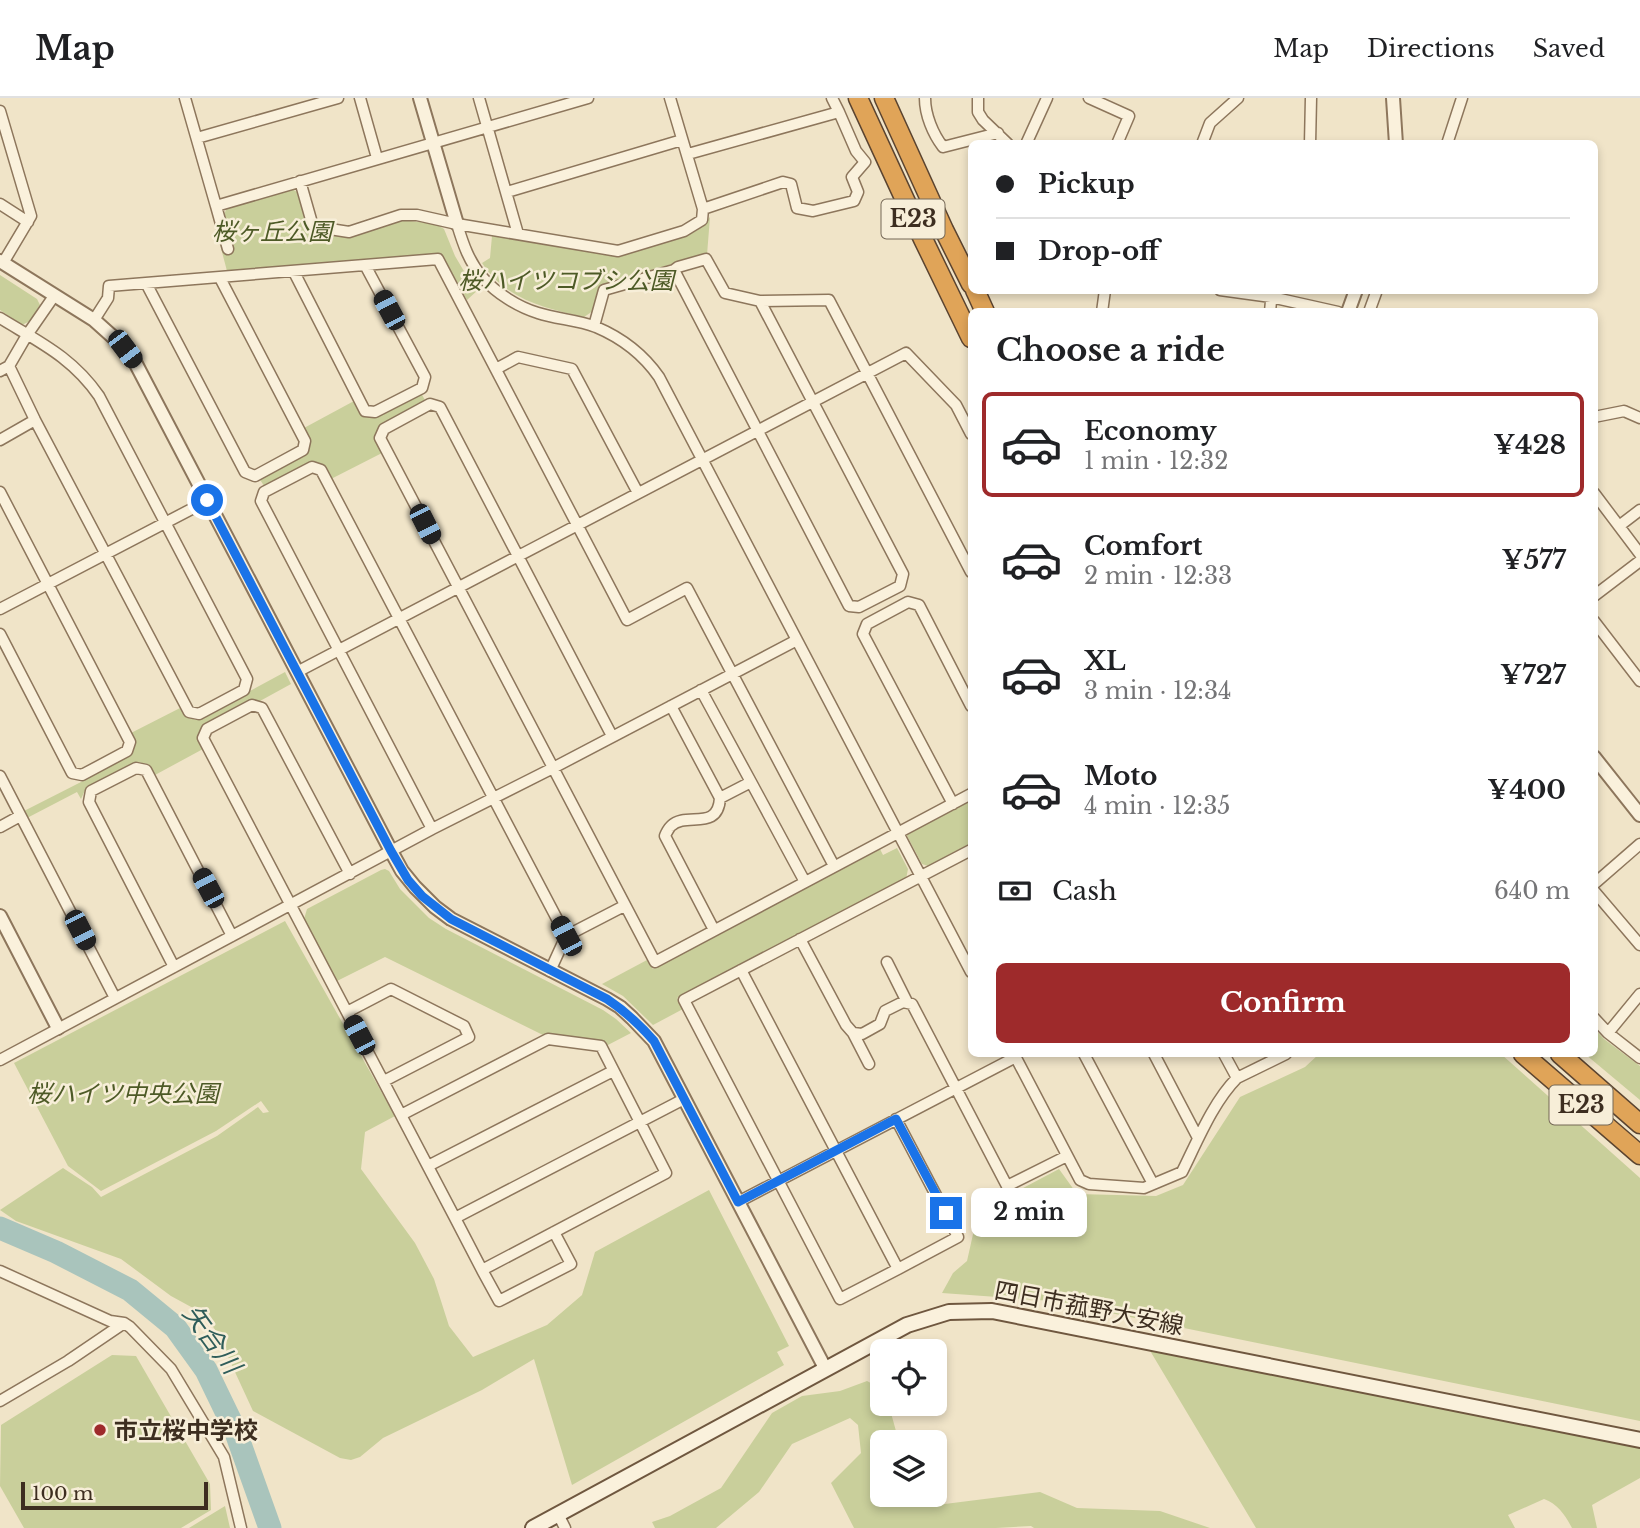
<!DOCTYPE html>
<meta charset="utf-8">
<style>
:root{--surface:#fff;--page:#f2f2f2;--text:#202124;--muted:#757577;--line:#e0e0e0;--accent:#9e2a2b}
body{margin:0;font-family:"Libre Baskerville","Noto Sans JP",serif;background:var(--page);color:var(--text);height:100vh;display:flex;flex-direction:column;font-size:26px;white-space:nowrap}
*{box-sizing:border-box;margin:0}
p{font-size:23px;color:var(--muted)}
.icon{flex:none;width:38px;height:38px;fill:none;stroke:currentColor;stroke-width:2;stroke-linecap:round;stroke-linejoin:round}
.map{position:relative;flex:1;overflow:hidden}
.panel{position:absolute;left:968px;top:210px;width:630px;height:749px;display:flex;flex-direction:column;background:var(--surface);border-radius:10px;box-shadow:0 4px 10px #0003}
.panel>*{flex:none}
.banner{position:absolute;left:968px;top:42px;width:630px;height:154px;border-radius:10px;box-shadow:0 4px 10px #0003;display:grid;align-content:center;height:154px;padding:0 28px;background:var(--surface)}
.fabs{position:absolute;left:870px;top:1241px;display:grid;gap:14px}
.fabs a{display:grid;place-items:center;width:77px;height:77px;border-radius:10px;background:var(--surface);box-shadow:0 4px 10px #0003;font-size:35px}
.scale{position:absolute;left:21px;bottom:18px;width:187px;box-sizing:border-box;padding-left:7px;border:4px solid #3d2e20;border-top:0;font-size:19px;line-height:24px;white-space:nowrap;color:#3d2e20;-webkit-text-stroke:5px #f7eed8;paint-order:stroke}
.end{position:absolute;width:32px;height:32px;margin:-16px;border:9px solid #1a73e8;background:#fff;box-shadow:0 0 0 4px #fff}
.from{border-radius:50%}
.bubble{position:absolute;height:49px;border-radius:10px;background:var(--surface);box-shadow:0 4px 10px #0003;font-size:23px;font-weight:700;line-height:49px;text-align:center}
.car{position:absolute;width:21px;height:42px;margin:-21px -10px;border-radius:9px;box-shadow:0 0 5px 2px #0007;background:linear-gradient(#222 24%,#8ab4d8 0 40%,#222 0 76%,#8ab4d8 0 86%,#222 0)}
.banner b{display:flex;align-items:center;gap:24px;height:66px;font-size:26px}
.banner b+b{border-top:2px solid var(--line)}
.banner i{width:18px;height:18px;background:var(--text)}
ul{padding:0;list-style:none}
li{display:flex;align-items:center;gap:21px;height:105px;margin:0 14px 10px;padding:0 14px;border:4px solid transparent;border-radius:10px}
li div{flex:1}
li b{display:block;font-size:26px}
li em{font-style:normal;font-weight:700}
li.active{border-color:var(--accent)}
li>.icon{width:63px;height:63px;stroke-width:1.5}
h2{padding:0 28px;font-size:32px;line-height:84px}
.pay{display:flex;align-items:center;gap:18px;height:77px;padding:0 28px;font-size:26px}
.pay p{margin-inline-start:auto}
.action{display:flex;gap:14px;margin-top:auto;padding:14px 28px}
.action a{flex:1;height:80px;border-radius:10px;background:var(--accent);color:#fff;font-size:28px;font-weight:700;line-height:80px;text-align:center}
header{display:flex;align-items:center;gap:42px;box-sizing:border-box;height:98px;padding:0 35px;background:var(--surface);border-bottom:2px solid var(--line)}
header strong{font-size:33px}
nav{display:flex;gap:38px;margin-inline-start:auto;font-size:24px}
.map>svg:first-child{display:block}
.green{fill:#c9cf9b}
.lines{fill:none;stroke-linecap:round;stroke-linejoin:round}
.river{stroke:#a9c4bc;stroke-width:23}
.minor-casing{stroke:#8d765c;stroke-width:13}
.tertiary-casing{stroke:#8d765c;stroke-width:16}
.secondary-casing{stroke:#6f573f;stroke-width:18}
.motorway-casing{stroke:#5b4430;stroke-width:21}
.minor{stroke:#faf1dc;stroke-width:10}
.tertiary{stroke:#faf1dc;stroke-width:12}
.secondary{stroke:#faf1dc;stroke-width:14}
.motorway{stroke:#e0a458;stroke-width:18}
.route{stroke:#1a73e8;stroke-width:9}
.poi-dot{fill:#9e2a2b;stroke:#f7eed8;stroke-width:2.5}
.labels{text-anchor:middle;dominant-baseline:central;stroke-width:5;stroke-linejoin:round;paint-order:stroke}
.shield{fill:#f7eed8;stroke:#756857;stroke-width:2}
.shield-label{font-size:23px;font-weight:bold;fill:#3d2e20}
.park-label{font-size:24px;font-style:italic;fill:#4d5a26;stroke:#f7eed8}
.street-label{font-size:24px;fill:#3d2e20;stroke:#f7eed8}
.poi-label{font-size:24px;font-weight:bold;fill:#3d2e20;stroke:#f7eed8;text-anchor:start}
.water-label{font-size:26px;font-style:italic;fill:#2f5d5a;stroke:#f7eed8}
</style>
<header>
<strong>Map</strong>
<nav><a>Map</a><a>Directions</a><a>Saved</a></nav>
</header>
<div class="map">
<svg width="1640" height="1430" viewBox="0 0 1640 1430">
<rect width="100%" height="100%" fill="#f0e4c8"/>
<path class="green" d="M292,91L297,94L307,129L316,134L348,138L402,122L436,126L444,131L455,158L468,180L479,191L467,202L441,155L227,173L213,120L224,117L227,109Z
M710,119L707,157L677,167L675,165L600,188L593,213L584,219C553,212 520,205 496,182C491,177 486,171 482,165L490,160L492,138L619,159L686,138L698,132Z
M0,177L37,201L40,207L30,223L22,227L0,212Z
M421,295L426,304L379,328L375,341L382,355L331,381L323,367L313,364L264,388L259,380L308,353L310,345L304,330L354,303L362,317L374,320Z
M285,574L291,586L260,603L254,604L203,629L198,640L203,651L155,677L148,666L137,664L86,690L81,701L77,694L27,720L24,713L83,683L86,678L131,655L136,645L131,635L182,609L187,619L196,622Z
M971,703V745L928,768L922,766L906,736Z
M897,750L908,771L906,781L677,900L683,911L653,927L623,898L602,886L647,862L653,871L880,751L883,757Z
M385,771L389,773L400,791L429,820L446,831L603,912L616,921L631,935L606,948L599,943L545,938L385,859L337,883L304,821L307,811L381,772Z
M285,823L395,1018L365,1034L361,1071L415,1145L434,1181L449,1228L473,1259L547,1227L582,1197L595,1154L709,1092L789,1248L777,1254L784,1267L572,1387L534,1261L482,1292L383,1340L360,1359L351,1362L340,1360L253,1313L216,1233L204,1216L171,1198L121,1161L16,1123L0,1112L63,1070L92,1089L101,1099L217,1038L258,1009L263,1015L269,1014L261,1003L216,1033L101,1093L68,1068L14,965Z
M1594,930L1604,941L1640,968V1002L1585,956H1594Z
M1319,956H1501L1640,1080V1323L1052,1203L942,1195L953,1175L967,1163L978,1114L1059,1071L1077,1096L1156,1098L1183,1087L1240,999L1305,969Z
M1149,1251L1640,1350V1380L1592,1407L1597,1430H1572C1565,1417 1558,1406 1544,1401L1508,1417L1515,1430H1256Z
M112,1257L136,1258L210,1386L211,1412L181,1430H24L0,1388L1,1327Z
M867,1283L882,1291V1306H891V1315L899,1344H882V1396L914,1397L912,1402L929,1408L1040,1394L1077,1410L1160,1413L1210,1430H1034L1031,1428L996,1430H854L831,1385L861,1355L858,1327L850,1320L792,1346L759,1394L716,1430H655L652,1424L670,1418L721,1390L772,1315L802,1298L840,1293Z
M225,1408L230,1430H189Z"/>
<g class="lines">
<path class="river" d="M0,1130L56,1154L130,1192L175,1229L206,1272L235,1332L270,1430"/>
<g class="minor-casing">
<path id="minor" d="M185,0L216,108L588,0
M360,0L377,60
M479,0L518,136
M925,0C925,17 933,36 943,49L998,35
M978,0V14L983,22L1008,46
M1089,0L1129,18L1117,46
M0,13L31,118L3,165
M197,40L338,0
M1030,46L1027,44L1047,0
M1202,46L1210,25L1238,0
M1310,46L1311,0
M1447,46L1462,0
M688,56L839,14L832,0
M300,83L312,125L317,129L349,134L401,117H417L457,126L618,153L684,133L702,122L703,111L670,0
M507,94L682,42
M0,106L28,124
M216,108L228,151
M703,111L783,84L791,86L797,110L813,113L854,103L858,94L852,79L865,64L856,53L839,14
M457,126C463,146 469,164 483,180C496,195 518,209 538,215C556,221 578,222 596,229C622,240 643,256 659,279L971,874
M674,172L849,508L859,509L900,488L903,476L760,203
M294,174L365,313L375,314L422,290L425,279L365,167
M146,185L245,374L255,378L303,352L305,343L220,180
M1220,192L1271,199L1338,214
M1102,214L1105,192
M1270,214L1272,192
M1369,214L1377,192
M0,220C39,244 72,259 99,298L247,581L244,592L199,616L189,614L35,322L9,268
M94,222L108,200L109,188L438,161L627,522L687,490L834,768
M594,228L604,192L674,172L678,169L706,161L725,195L760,203L829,202L971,474
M496,271L518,259L572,271L638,395
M0,273L9,268L27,237L54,198
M1594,319L1624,313L1640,320
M0,342L35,322
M0,394L130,644L127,653L82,677L72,675L0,536
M1594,395L1640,456
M1619,428L1640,412
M1594,498L1640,463
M0,511L207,403
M1594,523L1640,583
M297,574L906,255L956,307L971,336
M701,592L751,684L720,700
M671,608L720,700C718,734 686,713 671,728C670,728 665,737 665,738L714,832
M612,638L440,309L430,306L384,331L380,340L655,864L971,696
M0,678L115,900
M751,684L805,784
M953,706L863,536L867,526L908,504L919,507L971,608
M0,729L20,718
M432,731L261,403L264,394L312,369L321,372L566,838L550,873
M350,776L262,610L252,607L207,631L203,640L455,1120L684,1001
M1594,786L1640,746
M1594,793L1640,847
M566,838L624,808
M800,841L846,927L853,935L862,936L880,926L885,913L903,904L912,906L1007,1088L1067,1058
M887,864L907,904
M174,869L89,704L91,693L136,670L146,672L232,838
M741,872L898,1171L840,1201L684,902L971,752
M347,914L391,891L464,928L469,939L384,983
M1594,920L1608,935L1640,960
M853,935L869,966
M1608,935L1640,896
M1014,956L1080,1082L1089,1086L1144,1090L1182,1074C1197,1044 1213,1004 1237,980L1224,956
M1084,956L1153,1086
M1154,956L1198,1040
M0,962L432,731L553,670L797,542
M1237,980L1286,956
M401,1017L548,941L601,948L666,1075L482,1172L499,1203L571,1166L554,1134
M896,1021L958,1139L898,1171
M428,1068L613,973
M738,1104L1016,959
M455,1120L482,1172
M0,1173L110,1223L124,1225L130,1229L171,1271L224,1359L241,1430
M0,1303L68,1263L124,1225
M558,1416L565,1430"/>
</g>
<g class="tertiary-casing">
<path id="tertiary" d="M420,0L457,126
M1393,0L1396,46
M0,163L94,222L113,239L136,266L391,753L402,773L415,789L435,809L451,821L607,901L620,909L632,920L654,943L825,1270
M1348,214L1356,192
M1594,659L1640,717
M0,818L58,930"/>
</g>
<g class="secondary-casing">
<path id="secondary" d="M533,1430L907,1227L949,1214L992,1213L1640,1342"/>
</g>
<g class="motorway-casing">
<path id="motorway" d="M858,0L923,141L971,240
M884,0L944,132L971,186
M975,192L985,214
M1523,956L1640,1057
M1560,956L1640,1026"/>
</g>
<use href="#minor" class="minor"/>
<use href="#tertiary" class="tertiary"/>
<use href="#secondary" class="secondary"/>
<use href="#motorway" class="motorway"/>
</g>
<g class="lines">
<path class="route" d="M207,402L391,753L408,782L422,798L451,821L607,901C625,913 640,927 654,943L738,1104L896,1021L946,1115"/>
</g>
<circle class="poi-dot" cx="100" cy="1332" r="7"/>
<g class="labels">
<g class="shield">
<rect x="881.5" y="101.5" width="63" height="39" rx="5"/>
<rect x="1549.5" y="987.5" width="63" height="39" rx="5"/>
</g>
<g class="shield-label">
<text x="913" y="121">E23</text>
<text x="1581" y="1007">E23</text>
</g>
<g class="park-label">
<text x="272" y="133">桜ヶ丘公園</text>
<text x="566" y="182">桜ハイツコブシ公園</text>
<text x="123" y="995">桜ハイツ中央公園</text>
</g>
<g class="street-label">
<text transform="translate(1089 1210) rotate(11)">四日市菰野大安線</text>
</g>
<g class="poi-label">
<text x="114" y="1332">市立桜中学校</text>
</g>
<g class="water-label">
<text transform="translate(212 1241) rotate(54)">矢合川</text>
</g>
</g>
</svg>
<div class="fabs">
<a><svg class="icon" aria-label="locate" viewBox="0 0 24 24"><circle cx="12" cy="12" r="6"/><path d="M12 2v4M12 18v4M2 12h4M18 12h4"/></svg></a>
<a><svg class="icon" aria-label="layers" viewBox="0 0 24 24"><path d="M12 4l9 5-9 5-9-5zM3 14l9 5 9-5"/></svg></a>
</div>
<div class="scale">100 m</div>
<i class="end from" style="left:207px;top:402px"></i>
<i class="end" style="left:946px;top:1115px"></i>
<div class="bubble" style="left:971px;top:1090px;width:116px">2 min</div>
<i class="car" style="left:389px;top:212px;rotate:332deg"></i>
<i class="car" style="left:125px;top:251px;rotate:143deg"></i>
<i class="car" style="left:425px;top:426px;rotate:153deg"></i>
<i class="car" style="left:208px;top:790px;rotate:332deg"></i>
<i class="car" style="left:80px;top:832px;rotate:153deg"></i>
<i class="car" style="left:566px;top:838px;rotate:332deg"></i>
<i class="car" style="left:359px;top:937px;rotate:332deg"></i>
<div class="banner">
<b><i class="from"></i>Pickup</b>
<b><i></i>Drop-off</b>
</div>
<section class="panel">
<h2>Choose a ride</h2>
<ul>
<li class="active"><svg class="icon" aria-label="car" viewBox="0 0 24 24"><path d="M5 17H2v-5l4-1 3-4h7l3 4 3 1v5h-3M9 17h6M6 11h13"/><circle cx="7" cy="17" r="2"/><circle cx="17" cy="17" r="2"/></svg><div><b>Economy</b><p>1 min · 12:32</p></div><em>¥428</em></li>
<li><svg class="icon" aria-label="car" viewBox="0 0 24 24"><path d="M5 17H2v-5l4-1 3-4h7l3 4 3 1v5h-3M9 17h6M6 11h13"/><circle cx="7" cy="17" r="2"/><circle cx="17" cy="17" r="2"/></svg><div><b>Comfort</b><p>2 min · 12:33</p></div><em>¥577</em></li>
<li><svg class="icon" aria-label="car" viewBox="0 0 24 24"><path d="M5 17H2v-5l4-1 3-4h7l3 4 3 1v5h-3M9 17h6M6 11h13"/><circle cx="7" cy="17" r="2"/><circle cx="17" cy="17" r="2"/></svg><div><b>XL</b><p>3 min · 12:34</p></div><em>¥727</em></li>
<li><svg class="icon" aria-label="car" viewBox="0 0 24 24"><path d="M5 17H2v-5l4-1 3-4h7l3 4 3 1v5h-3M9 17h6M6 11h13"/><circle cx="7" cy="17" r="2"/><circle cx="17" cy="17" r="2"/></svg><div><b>Moto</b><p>4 min · 12:35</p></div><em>¥400</em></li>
</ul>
<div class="pay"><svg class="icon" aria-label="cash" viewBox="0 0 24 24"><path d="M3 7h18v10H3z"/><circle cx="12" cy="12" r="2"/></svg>Cash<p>640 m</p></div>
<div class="action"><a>Confirm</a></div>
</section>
</div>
